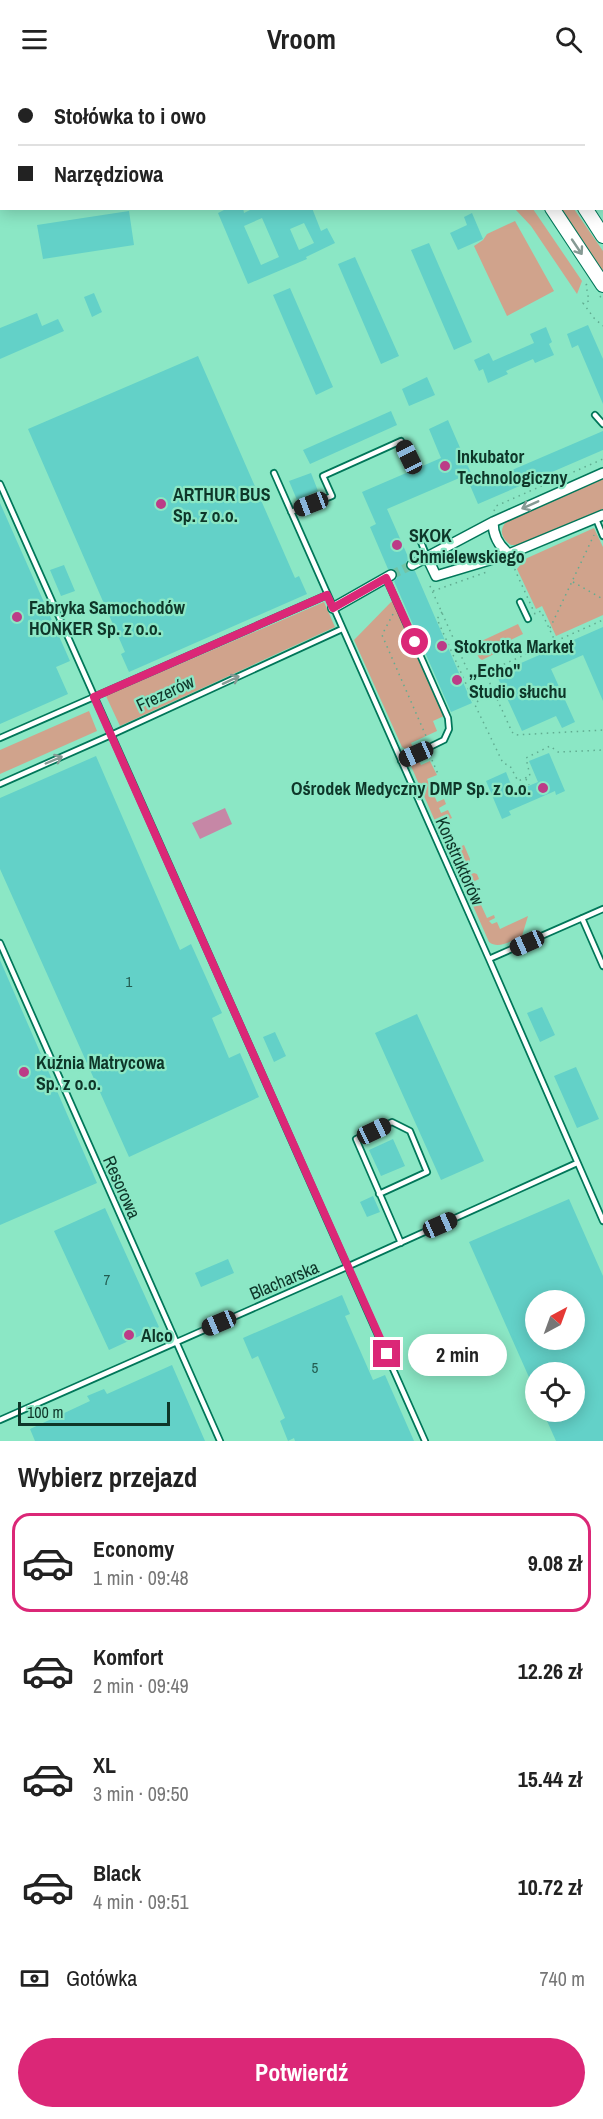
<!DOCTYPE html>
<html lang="pl">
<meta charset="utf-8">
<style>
:root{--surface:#fff;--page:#f6f6f6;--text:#222;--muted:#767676;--line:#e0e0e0;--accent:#db2777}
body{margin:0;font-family:"Archivo Narrow",sans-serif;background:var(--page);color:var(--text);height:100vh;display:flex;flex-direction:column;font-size:22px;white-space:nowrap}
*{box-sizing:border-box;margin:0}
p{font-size:20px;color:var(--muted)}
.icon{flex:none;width:33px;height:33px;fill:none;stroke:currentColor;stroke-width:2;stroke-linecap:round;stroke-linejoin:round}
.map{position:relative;height:1363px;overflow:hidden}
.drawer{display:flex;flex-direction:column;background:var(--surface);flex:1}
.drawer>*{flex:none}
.top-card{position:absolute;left:0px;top:0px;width:603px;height:132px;box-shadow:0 3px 15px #0003;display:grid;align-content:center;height:132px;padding:0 18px;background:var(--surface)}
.needle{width:39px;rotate:41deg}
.controls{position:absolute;left:525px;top:1212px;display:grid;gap:12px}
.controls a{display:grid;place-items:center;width:60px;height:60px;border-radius:50%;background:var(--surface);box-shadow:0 3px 15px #0003;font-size:30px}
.scale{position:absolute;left:18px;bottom:15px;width:152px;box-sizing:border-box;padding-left:6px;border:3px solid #0e3629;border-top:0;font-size:16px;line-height:21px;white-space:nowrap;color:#0e3629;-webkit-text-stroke:4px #8be7c5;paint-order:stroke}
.end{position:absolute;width:27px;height:27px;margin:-14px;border:8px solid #db2777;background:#fff;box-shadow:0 0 0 3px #fff}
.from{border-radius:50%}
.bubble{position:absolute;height:42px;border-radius:21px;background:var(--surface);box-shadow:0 3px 15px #0003;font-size:20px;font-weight:700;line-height:42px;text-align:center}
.car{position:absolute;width:18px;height:36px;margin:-18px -9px;border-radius:8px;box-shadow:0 0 4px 2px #0007;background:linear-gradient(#222 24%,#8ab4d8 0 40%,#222 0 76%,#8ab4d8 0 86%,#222 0)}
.top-card b{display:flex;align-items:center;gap:21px;height:57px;font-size:22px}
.top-card b+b{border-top:2px solid var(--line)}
.top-card i{width:15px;height:15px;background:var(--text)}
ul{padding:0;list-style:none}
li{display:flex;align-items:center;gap:18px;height:99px;margin:0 12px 9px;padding:0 6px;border:3px solid transparent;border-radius:18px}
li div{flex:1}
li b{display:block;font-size:22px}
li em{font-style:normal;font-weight:700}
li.on{border-color:var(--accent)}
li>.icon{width:54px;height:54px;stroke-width:1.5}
h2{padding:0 18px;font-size:27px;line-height:72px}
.pay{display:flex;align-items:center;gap:15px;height:66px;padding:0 18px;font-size:22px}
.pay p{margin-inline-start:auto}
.cta{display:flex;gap:12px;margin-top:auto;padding:12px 18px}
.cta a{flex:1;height:69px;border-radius:36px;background:var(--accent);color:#fff;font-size:24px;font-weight:700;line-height:69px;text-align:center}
header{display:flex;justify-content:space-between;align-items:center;height:78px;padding:0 18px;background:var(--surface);font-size:27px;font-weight:700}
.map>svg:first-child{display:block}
.green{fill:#d0a38c}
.water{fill:#c687a6}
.building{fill:#63d1c8;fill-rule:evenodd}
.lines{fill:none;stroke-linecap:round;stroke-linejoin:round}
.street-tunnel{stroke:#72c4a6;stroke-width:9;stroke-dasharray:9 4.5;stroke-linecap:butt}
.lane-casing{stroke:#017659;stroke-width:8}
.street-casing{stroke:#017659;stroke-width:12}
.secondary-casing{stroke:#017659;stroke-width:16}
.path{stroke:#61ac91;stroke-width:1.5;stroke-dasharray:1.5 4.5;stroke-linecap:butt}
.lane{stroke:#fff;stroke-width:4.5}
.street{stroke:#fff;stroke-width:9}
.secondary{stroke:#fff;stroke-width:14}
.rail{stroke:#4c8e77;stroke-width:3;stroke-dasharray:8 8;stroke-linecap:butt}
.oneway{stroke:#869a94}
.route{stroke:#db2777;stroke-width:8}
.poi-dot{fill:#bc3c87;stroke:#8be7c5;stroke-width:2}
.labels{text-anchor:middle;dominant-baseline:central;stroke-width:4.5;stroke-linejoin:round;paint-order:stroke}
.number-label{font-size:15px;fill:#235d51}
.poi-label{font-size:18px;font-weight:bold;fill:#0e3629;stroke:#8be7c5;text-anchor:start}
.street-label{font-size:18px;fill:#0e3629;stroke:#8be7c5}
</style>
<header><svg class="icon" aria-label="menu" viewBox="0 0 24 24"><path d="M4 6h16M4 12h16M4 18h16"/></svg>Vroom<svg class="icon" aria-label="search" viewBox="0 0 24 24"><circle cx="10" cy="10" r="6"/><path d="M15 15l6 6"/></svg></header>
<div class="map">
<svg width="603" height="1363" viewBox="0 0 603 1363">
<rect width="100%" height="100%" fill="#8be7c5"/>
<path class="green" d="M515,131H533L582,203L577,216L531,148Z
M558,131H574L603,173V196Z
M515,143L554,213L507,238L474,168L483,162L487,156Z
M603,400V431L522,467H511C502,461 498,452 507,443Z
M594,450L603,469V537L556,558L542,528L536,531L517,491L525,481Z
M393,522L444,638L433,643L437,653L411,665L414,672H408L402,669L354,562Z
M324,524L335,549L120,648L106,618Z
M518,546L523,556L494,570L496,575L482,582L479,580L474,569L475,566Z
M89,633L97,653L0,696V672Z
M417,679L421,687L430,683L437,697L427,701L437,724L444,721L446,726L439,730L441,735L448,732L452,740L445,743L457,770L464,767L470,781L469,786L460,790L455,789L411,688Z
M474,795L477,796L479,801L471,805L487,840L494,837L495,840L489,843L492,846L497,844L500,851L528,838L522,858C512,862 499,872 489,864L462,803L464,799Z"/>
<path class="water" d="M225,730L232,746L200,761L192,745Z"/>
<path class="building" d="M228,130H243L244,135L254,130H312L321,153L327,150L335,165L306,179L307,181L248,206L218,135ZM262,140L279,179L261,187L244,148ZM304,145L314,165L299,172L290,151Z
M129,133L134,167L43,181L37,147Z
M472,135L483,161L458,172L450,155L467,147L464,139Z
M429,165L472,264L454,272L411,172Z
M355,179L399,278L381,286L338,186Z
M290,210L333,309L316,317L273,217Z
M94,215L102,234L92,239L84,219Z
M37,235L42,248L58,241L64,253L0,281V250Z
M588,247L603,281V326L578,267L572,270L567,256Z
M546,249L552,264L549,266L554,277L535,285L533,281L506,293L508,296L488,305L483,291L479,293L474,282L489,275L493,283L534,265L530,256Z
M198,278L295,500L299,498L307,516L129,594L121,576L125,574L28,351Z
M427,299L435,317L409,328L402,311Z
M391,333L397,347L310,386L303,372Z
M448,342L471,395L387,431L409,481L406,484V490L409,493H415L472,625L451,634L394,503L397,500V494L394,491H388L370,449L376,446L362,414L441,380L429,351Z
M603,353V372L478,426L469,405L480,400L482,405Z
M311,395L318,413L297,422L289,403Z
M0,425L70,583L56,589L68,616L0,646Z
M64,487L75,513L61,518L50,492Z
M603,549V623L583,577L551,591L575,644L562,650L556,638L522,653L496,596Z
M549,675L565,713L556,717L555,713L509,733L511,737L502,741L486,703L506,694L514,714L538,704L529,683Z
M96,678L180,872L191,866L222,935L212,940L229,980L240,975L259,1019L129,1079L0,791V720Z
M0,882L97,1105L0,1147Z
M542,929L555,957L540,964L527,935Z
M417,936L484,1083L441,1102L375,955Z
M275,954L286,978L274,984L263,959Z
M576,989L599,1041L577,1050L554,998Z
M393,1061L405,1088L381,1098L369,1072Z
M373,1118L380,1134L367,1139L360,1124Z
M569,1121L603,1198V1363H556L543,1334H574V1294H536V1315L469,1164ZM536,1222H574V1262H536Z
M105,1130L159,1249L109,1272L54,1153Z
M228,1181L234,1195L201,1209L195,1195Z
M342,1217L350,1236L345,1238L373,1302L385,1297L414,1363H295L294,1360L288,1363L280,1343L285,1340L258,1278L252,1281L243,1260Z
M172,1287L205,1363H35L30,1351L90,1323L87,1318L104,1311L107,1316Z"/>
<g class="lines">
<path class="street-tunnel" d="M391,497L412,487"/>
<g class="lane-casing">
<path id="lane" d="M148,0L150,2
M155,2L165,0
M602,37H603
M602,90L603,92
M595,337L603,346
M274,395L489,881L603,1143
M0,406L425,1363
M291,434L332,418L323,398L401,363L410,383
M596,441L603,458
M419,459L427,479
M386,500L448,640L449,651L444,662L401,683
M520,524L528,541
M0,660L327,517
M0,706L111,657L342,551
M582,840L603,888
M0,865L220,1363
M489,881L603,831
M379,1116L427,1094L410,1053L392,1044L356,1061L401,1165
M0,1342L349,1188L577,1085"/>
</g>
<g class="street-casing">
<path id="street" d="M493,444C493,457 499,468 509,476
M427,479L436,498L509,476L603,437
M412,487L493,444L603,395
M333,530L391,497"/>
</g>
<g class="secondary-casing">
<path id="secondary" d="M463,0L464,2
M496,0L497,2
M552,130L603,207
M585,130L603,158"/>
</g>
<path class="path" d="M430,0L431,2
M443,0V2
M511,0L512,2
M602,101L603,100
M602,104L603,107
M602,126L603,128
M587,206L586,207L589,223L583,225L594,240L603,248
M600,218L603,223
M494,433L496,428L603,381
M516,485L515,492L535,536L541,533L555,563L489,593L488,601L512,654L515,657L603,652
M573,504L603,521
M430,508L480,620L475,627L503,685L510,688L518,703L530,698L526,680L550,668L558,674L603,672
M433,513L487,494
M442,534L437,541L475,626
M393,536L382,557L426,658
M550,550L594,457
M556,563L603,542
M542,570L544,575
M432,682L438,696
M526,701L529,707"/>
<use href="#lane" class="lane"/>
<use href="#street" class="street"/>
<use href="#secondary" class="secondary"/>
<path class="rail" d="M602,22H603
M0,123H2"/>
</g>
<defs><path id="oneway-shaft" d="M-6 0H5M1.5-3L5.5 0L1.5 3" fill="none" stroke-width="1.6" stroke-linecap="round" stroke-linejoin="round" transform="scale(1.5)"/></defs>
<g class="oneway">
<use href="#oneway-shaft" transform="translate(577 169) rotate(56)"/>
<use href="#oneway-shaft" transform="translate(530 427) rotate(156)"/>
<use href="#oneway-shaft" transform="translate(231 602) rotate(-25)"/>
<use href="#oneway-shaft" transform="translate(54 682) rotate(-23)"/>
</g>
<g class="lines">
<path class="route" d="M387,1276L94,619L327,517L333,530L386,500L415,564"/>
</g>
<g class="poi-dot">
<circle cx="445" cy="388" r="6"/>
<circle cx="161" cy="426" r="6"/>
<circle cx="397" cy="467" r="6"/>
<circle cx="17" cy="539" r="6"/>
<circle cx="442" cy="568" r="6"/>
<circle cx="457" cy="602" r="6"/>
<circle cx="543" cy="710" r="6"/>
<circle cx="24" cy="994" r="6"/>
<circle cx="129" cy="1257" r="6"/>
</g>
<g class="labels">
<g class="number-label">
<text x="129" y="903">1</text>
<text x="107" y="1201">7</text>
<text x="315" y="1289">5</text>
</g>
<g class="poi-label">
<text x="457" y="378">Inkubator<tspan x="457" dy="21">Technologiczny</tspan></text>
<text x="173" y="416">ARTHUR BUS<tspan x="173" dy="21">Sp. z o.o.</tspan></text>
<text x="409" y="457">SKOK<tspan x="409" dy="21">Chmielewskiego</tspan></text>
<text x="29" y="529">Fabryka Samochodów<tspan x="29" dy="21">HONKER Sp. z o.o.</tspan></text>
<text x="454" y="568">Stokrotka Market</text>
<text x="469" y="592">,,Echo''<tspan x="469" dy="21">Studio słuchu</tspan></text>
<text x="531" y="710" text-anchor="end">Ośrodek Medyczny DMP Sp. z o.o.</text>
<text x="36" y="984">Kuźnia Matrycowa<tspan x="36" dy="21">Sp. z o.o.</tspan></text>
<text x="141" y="1257">Alco</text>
</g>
<g class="street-label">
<text transform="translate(165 615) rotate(-25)">Frezerów</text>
<text transform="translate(460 783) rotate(66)">Konstruktorów</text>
<text transform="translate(122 1109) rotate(66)">Resorowa</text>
<text transform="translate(284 1202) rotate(-23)">Blacharska</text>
</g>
</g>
</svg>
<div class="controls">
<a><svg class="needle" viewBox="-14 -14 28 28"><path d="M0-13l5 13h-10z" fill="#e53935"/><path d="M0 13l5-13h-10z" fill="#767676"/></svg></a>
<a><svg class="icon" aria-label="locate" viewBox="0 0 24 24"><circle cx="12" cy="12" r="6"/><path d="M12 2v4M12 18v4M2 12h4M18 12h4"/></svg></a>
</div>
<div class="scale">100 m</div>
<i class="end from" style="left:415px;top:564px"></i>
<i class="end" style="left:387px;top:1276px"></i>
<div class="bubble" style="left:408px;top:1256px;width:99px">2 min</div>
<i class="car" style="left:409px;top:379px;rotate:334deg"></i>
<i class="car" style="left:311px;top:426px;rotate:249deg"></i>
<i class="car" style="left:416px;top:676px;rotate:246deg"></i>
<i class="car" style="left:527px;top:865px;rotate:246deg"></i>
<i class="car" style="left:374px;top:1053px;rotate:65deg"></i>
<i class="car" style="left:440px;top:1147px;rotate:66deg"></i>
<i class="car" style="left:219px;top:1245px;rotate:247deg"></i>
<div class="top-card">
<b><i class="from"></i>Stołówka to i owo</b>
<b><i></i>Narzędziowa</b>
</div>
</div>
<section class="drawer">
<h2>Wybierz przejazd</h2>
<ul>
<li class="on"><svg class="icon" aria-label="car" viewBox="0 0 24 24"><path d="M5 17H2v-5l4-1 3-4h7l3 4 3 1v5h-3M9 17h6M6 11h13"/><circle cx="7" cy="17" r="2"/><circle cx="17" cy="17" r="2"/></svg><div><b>Economy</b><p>1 min · 09:48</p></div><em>9.08 zł</em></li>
<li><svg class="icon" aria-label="car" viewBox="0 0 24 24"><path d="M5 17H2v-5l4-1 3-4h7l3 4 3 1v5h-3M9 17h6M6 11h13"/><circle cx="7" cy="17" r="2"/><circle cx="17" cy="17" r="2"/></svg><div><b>Komfort</b><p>2 min · 09:49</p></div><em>12.26 zł</em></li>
<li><svg class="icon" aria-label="car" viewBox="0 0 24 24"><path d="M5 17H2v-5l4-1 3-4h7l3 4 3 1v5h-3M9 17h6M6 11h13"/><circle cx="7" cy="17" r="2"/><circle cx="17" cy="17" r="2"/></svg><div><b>XL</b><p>3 min · 09:50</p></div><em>15.44 zł</em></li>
<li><svg class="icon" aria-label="car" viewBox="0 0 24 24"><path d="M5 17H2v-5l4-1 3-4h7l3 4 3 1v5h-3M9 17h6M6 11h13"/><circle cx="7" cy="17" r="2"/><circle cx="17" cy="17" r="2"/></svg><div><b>Black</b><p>4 min · 09:51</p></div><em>10.72 zł</em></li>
</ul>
<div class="pay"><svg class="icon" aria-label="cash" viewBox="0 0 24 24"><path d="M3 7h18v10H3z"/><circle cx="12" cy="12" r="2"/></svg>Gotówka<p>740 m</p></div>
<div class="cta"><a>Potwierdź</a></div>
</section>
